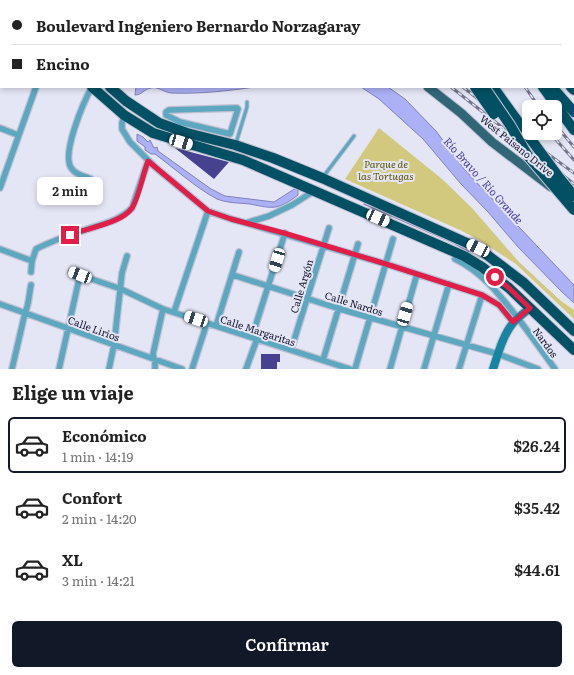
<!DOCTYPE html>
<html lang="es">
<meta charset="utf-8">
<style>
:root{--surface:#fff;--page:#f2f2f2;--text:#222;--muted:#767676;--line:#e0e0e0;--accent:#111827}
body{margin:0;font-family:Literata,serif;background:var(--page);color:var(--text);height:100vh;display:flex;flex-direction:column;font-size:15px;white-space:nowrap}
*{box-sizing:border-box;margin:0}
p{font-size:13px;color:var(--muted)}
.icon{flex:none;width:22px;height:22px;fill:none;stroke:currentColor;stroke-width:2;stroke-linecap:round;stroke-linejoin:round}
.map{position:relative;height:369px;overflow:hidden}
.details{display:flex;flex-direction:column;background:var(--surface);flex:1}
.details>*{flex:none}
.hud{position:absolute;left:0px;top:0px;width:574px;height:88px;box-shadow:0 2px 6px #0003;display:grid;align-content:center;height:88px;padding:0 12px;background:var(--surface)}
.fabs{position:absolute;left:522px;top:100px;display:grid;gap:8px}
.fabs a{display:grid;place-items:center;width:40px;height:40px;border-radius:6px;background:var(--surface);box-shadow:0 2px 6px #0003;font-size:20px}
.end{position:absolute;width:18px;height:18px;margin:-9px;border:5px solid #e11d48;background:#fff;box-shadow:0 0 0 2px #fff}
.from{border-radius:50%}
.bubble{position:absolute;height:28px;border-radius:6px;background:var(--surface);box-shadow:0 2px 6px #0003;font-size:13px;font-weight:600;line-height:28px;text-align:center}
.car{position:absolute;width:12px;height:24px;margin:-12px -6px;border-radius:5px;box-shadow:0 0 3px 1px #0007;background:linear-gradient(#fff 24%,#345 0 40%,#fff 0 76%,#345 0 86%,#fff 0)}
.hud b{display:flex;align-items:center;gap:14px;height:38px;font-size:15px}
.hud b+b{border-top:1px solid var(--line)}
.hud i{width:10px;height:10px;background:var(--text)}
ul{padding:0;list-style:none}
li{display:flex;align-items:center;gap:12px;height:56px;margin:0 8px 6px;padding:0 4px;border:2px solid transparent;border-radius:6px}
li div{flex:1}
li b{display:block;font-size:15px}
li em{font-style:normal;font-weight:600}
li.active{border-color:var(--accent)}
li>.icon{width:36px;height:36px;stroke-width:1.5}
h2{padding:0 12px;font-size:18px;line-height:48px}
.primary-button{display:flex;gap:8px;margin-top:auto;padding:8px 12px}
.primary-button a{flex:1;height:46px;border-radius:6px;background:var(--accent);color:#fff;font-size:16px;font-weight:600;line-height:46px;text-align:center}
.map>svg:first-child{display:block}
.green{fill:#d2c87e}
.water{fill:#acb0f5;stroke:#7f82b9}
.lines{fill:none;stroke-linecap:round;stroke-linejoin:round}
.stream{stroke:#7f82b9;stroke-width:1.5}
.canal{stroke:#acb0f5;stroke-width:5}
.building{fill:#46428f}
.lane-casing{stroke:#bfc0d1;stroke-width:5}
.street-casing{stroke:#bfc0d1;stroke-width:8}
.secondary-casing{stroke:#bfc0d1;stroke-width:10}
.primary-casing{stroke:#bfc0d1;stroke-width:11}
.highway-casing{stroke:#bfc0d1;stroke-width:12}
.lane{stroke:#5da7c0;stroke-width:3}
.street{stroke:#5da7c0;stroke-width:5.5}
.secondary{stroke:#1784a1;stroke-width:8}
.primary{stroke:#316677;stroke-width:9}
.highway{stroke:#025064;stroke-width:10}
.rail-casing{stroke:#74758a;stroke-width:3}
.rail{stroke:#e4e6f5;stroke-width:1.5;stroke-dasharray:4.5;stroke-linecap:butt}
.highway-bridge-casing{stroke:#bfc0d1;stroke-width:12;stroke-linecap:butt}
.highway-bridge{stroke:#025064;stroke-width:10}
.route{stroke:#e11d48;stroke-width:5}
.labels{text-anchor:middle;dominant-baseline:central;stroke-width:4;stroke-linejoin:round;paint-order:stroke}
.street-label{font-size:10px;fill:#15152e;stroke:#e4e6f5}
.park-label{font-size:10px;font-style:italic;fill:#5c5200;stroke:#e4e6f5}
.water-label{font-size:11px;font-style:italic;fill:#433a9c;stroke:#e4e6f5}
</style>
<div class="map">
<svg width="574" height="369" viewBox="0 0 574 369">
<rect width="100%" height="100%" fill="#e4e6f5"/>
<path class="green" d="M379,128L442,179L472,208L519,262L561,301L574,310V319L516,264L479,240L460,230L345,179Z"/>
<path class="water" d="M136,87H255C227,91 200,94 172,93C165,93 158,86 151,88C144,89 142,95 135,95Z
M361,87H388L405,99L436,131L465,170L574,285V303L562,292L518,247L488,212L461,184L423,139L379,99Z
M137,134L143,137L148,142L150,140L154,148L157,147L158,151L211,189L225,196L274,202L296,188L298,190V195C278,210 274,209 250,204C239,203 227,203 217,199C196,188 174,168 155,154H151L145,150V147L137,141Z"/>
<g class="lines">
<path class="stream" d="M364,204L454,243L469,252"/>
<path class="canal" d="M150,0L151,1"/>
</g>
<path class="building" d="M175,148L225,161L229,162L214,179Z
M261,354H280V362H277V369H261Z"/>
<g class="lines">
<g class="lane-casing">
<path id="lane" d="M399,0L400,1
M236,143L247,107V102
M323,177L354,136"/>
</g>
<g class="street-casing">
<path id="street" d="M0,58H1
M237,108L238,109L230,134L180,122L166,115V112L169,110Z
M124,115L122,123V129L130,142L155,167L208,211L231,219L246,223L269,216L292,205L314,191
M0,128L18,135
M91,179C85,176 76,175 72,169C60,156 84,101 92,87
M0,188L36,87
M246,223L386,264L482,295L499,305L513,322
M0,249L32,261
M457,253L455,259C482,272 499,294 517,317C530,334 542,351 555,369
M31,272L32,261L36,249C50,242 66,236 82,231C100,224 117,223 132,208L148,161
M71,272L121,289L163,309L350,369
M233,275L340,309L498,354L538,369
M0,304L182,369
M174,312L208,211
M216,326L239,252
M252,337L285,233
M291,350L329,228
M323,360L358,244
M12,369L25,313C29,305 29,294 31,285
M59,369L80,275
M109,369L114,345L122,273L127,256
M155,369V364L153,354L163,309
M192,369L207,323
M246,369L257,339
M355,369L393,239
M390,369L417,274
M424,369L449,284
M459,369L482,295"/>
</g>
<g class="secondary-casing">
<path id="secondary" d="M534,0V1
M548,0V1
M573,58L574,59
M493,369C498,354 503,335 513,323C518,317 524,313 530,308"/>
</g>
<g class="primary-casing">
<path id="primary" d="M58,0V1
M67,0L68,1
M309,0L311,1
M324,0L325,1
M0,78H1
M428,87L461,113L492,142L551,187"/>
</g>
<g class="highway-casing">
<path id="highway" d="M412,0L413,1
M425,0L426,1
M434,0L435,1
M447,0V1
M488,0V1
M508,0L509,1
M92,87L124,115L153,133L243,160L464,256L482,267L509,288L574,350
M110,87L126,101L159,123L187,133L235,145L273,158L322,178L478,248L524,283L574,331
M493,87L527,134
M543,87L574,130
M552,87L574,112
M571,87L574,90"/>
</g>
<use href="#lane" class="lane"/>
<use href="#street" class="street"/>
<use href="#secondary" class="secondary"/>
<use href="#primary" class="primary"/>
<use href="#highway" class="highway"/>
<g class="rail-casing">
<path id="rail" d="M343,0L345,1
M357,0L359,1
M460,0V1
M470,0V1
M451,87L574,184
M463,87L529,140L574,173
M525,87L539,107
M555,124L574,147
M550,133L574,160"/>
</g>
<use href="#rail" class="rail"/>
<g class="highway-bridge-casing">
<path id="highway-bridge" d="M475,87L494,114
M484,87L510,125L528,156L574,210
M527,134L558,176L574,196"/>
</g>
<use href="#highway-bridge" class="highway-bridge"/>
</g>
<g class="lines">
<path class="route" d="M70,235C87,228 122,223 132,208C139,197 143,174 148,161L208,211L231,219L284,233L386,264L482,295L499,305L513,322L530,308L509,288L495,277"/>
</g>
<g class="labels">
<g class="street-label">
<text transform="translate(517 145) rotate(39)">West Paisano Drive</text>
<text transform="translate(301 286) rotate(-73)">Calle Argón</text>
<text transform="translate(354 303) rotate(17)">Calle Nardos</text>
<text transform="translate(94 328) rotate(20)">Calle Lirios</text>
<text transform="translate(258 330) rotate(18)">Calle Margaritas</text>
<text transform="translate(546 342) rotate(54)">Nardos</text>
</g>
<g class="park-label">
<text x="386" y="163">Parque de<tspan x="386" dy="12">las Tortugas</tspan></text>
</g>
<g class="water-label">
<text transform="translate(484 180) rotate(48)">Río Bravo / Rio Grande</text>
</g>
</g>
</svg>
<div class="fabs">
<a><svg class="icon" aria-label="locate" viewBox="0 0 24 24"><circle cx="12" cy="12" r="6"/><path d="M12 2v4M12 18v4M2 12h4M18 12h4"/></svg></a>
</div>
<i class="end from" style="left:495px;top:277px"></i>
<i class="end" style="left:70px;top:235px"></i>
<div class="bubble" style="left:37px;top:177px;width:66px">2 min</div>
<i class="car" style="left:181px;top:142px;rotate:107deg"></i>
<i class="car" style="left:378px;top:218px;rotate:114deg"></i>
<i class="car" style="left:478px;top:248px;rotate:297deg"></i>
<i class="car" style="left:277px;top:260px;rotate:197deg"></i>
<i class="car" style="left:80px;top:275px;rotate:291deg"></i>
<i class="car" style="left:405px;top:314px;rotate:16deg"></i>
<i class="car" style="left:196px;top:319px;rotate:288deg"></i>
<div class="hud">
<b><i class="from"></i>Boulevard Ingeniero Bernardo Norzagaray</b>
<b><i></i>Encino</b>
</div>
</div>
<section class="details">
<h2>Elige un viaje</h2>
<ul>
<li class="active"><svg class="icon" aria-label="car" viewBox="0 0 24 24"><path d="M5 17H2v-5l4-1 3-4h7l3 4 3 1v5h-3M9 17h6M6 11h13"/><circle cx="7" cy="17" r="2"/><circle cx="17" cy="17" r="2"/></svg><div><b>Económico</b><p>1 min · 14:19</p></div><em>$26.24</em></li>
<li><svg class="icon" aria-label="car" viewBox="0 0 24 24"><path d="M5 17H2v-5l4-1 3-4h7l3 4 3 1v5h-3M9 17h6M6 11h13"/><circle cx="7" cy="17" r="2"/><circle cx="17" cy="17" r="2"/></svg><div><b>Confort</b><p>2 min · 14:20</p></div><em>$35.42</em></li>
<li><svg class="icon" aria-label="car" viewBox="0 0 24 24"><path d="M5 17H2v-5l4-1 3-4h7l3 4 3 1v5h-3M9 17h6M6 11h13"/><circle cx="7" cy="17" r="2"/><circle cx="17" cy="17" r="2"/></svg><div><b>XL</b><p>3 min · 14:21</p></div><em>$44.61</em></li>
</ul>
<div class="primary-button"><a>Confirmar</a></div>
</section>
